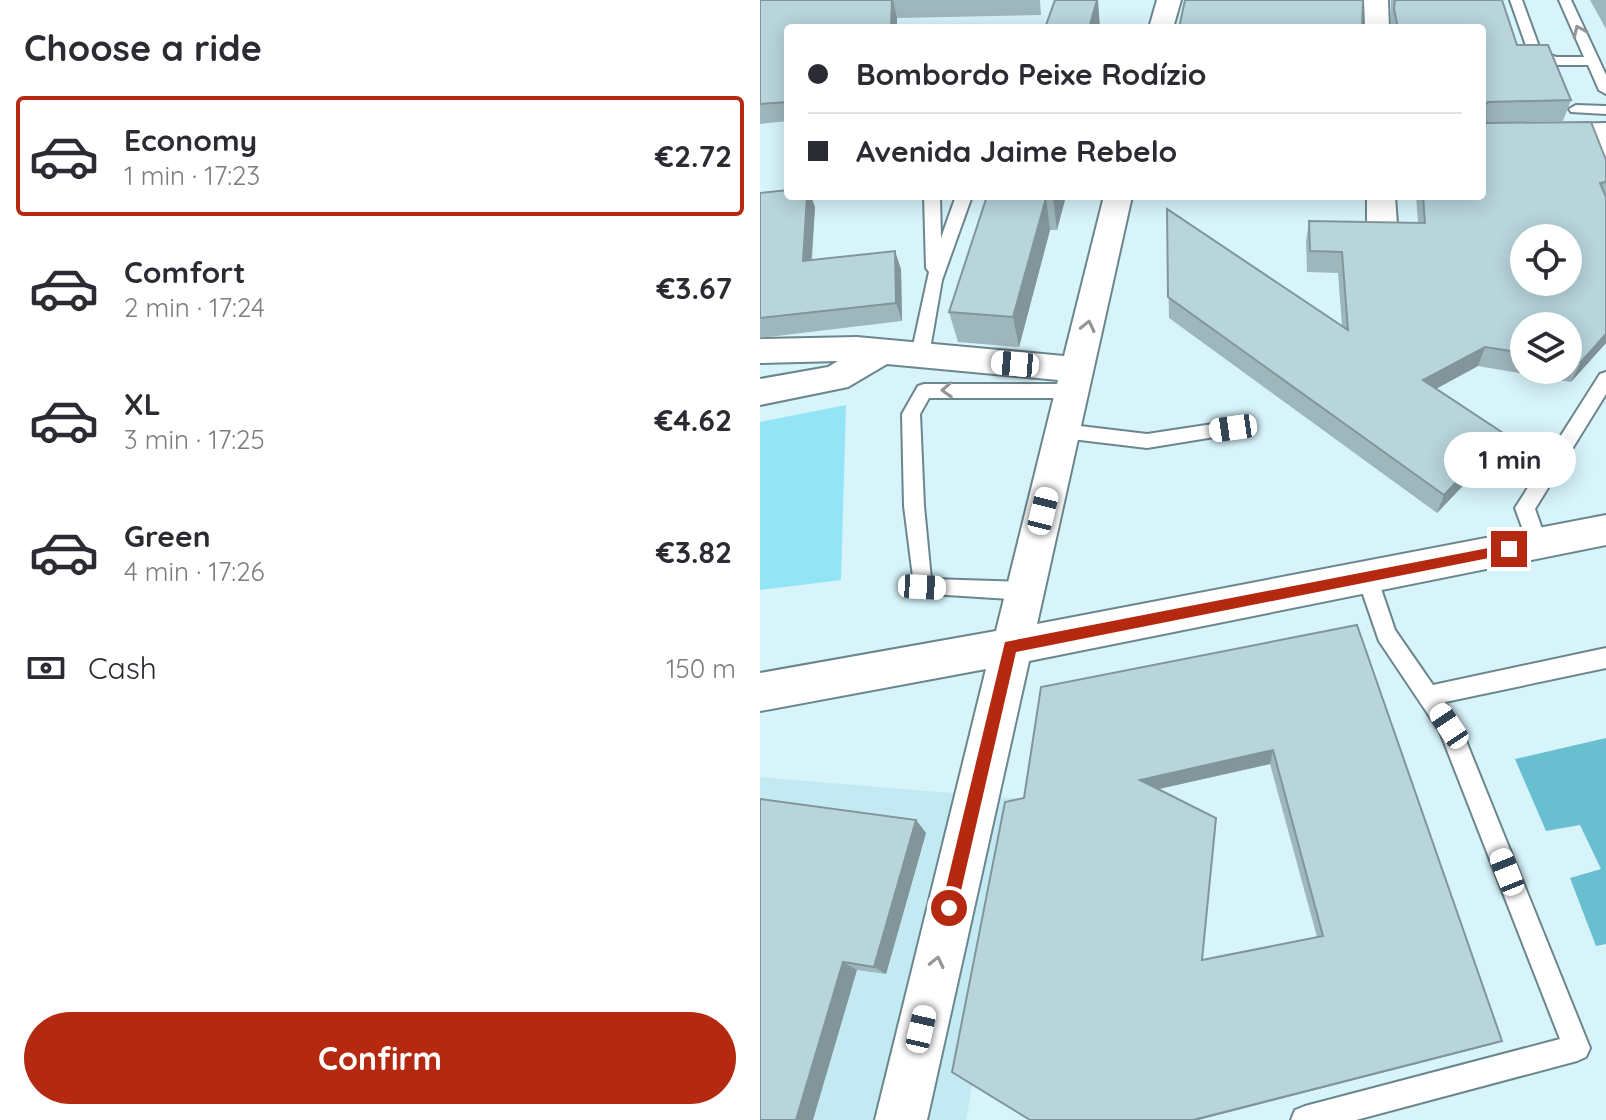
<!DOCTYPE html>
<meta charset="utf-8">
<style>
:root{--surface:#fff;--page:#f7f7f7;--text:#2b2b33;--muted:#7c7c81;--line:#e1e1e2;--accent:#b52910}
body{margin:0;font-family:Quicksand,sans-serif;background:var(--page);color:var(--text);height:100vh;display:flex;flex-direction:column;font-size:30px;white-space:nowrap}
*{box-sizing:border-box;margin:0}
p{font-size:26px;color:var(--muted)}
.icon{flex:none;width:44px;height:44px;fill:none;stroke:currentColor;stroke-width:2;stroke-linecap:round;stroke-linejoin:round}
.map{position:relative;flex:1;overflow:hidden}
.drawer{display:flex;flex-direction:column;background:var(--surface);width:760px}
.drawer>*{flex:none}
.banner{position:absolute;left:24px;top:24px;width:702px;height:176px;border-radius:8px;box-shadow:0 4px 20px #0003;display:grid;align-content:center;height:176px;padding:0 24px;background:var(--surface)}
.fabs{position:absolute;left:750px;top:224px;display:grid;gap:16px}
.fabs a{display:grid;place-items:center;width:72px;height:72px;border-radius:50%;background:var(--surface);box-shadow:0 4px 20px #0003;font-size:40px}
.end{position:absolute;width:36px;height:36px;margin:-18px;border:10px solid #b52910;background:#fff;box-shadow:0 0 0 4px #fff}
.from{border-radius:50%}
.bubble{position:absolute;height:56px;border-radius:28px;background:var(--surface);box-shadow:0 4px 20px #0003;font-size:26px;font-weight:700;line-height:56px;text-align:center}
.car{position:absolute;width:24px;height:48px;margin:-24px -12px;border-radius:10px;box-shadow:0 0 6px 2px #0007;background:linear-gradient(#fff 24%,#345 0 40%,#fff 0 76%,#345 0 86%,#fff 0)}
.banner b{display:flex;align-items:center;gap:28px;height:76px;font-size:30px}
.banner b+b{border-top:2px solid var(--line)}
.banner i{width:20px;height:20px;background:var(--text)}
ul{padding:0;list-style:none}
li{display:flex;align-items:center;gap:24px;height:120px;margin:0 16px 12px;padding:0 8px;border:4px solid transparent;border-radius:8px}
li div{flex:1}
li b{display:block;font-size:30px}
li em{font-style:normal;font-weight:700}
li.active{border-color:var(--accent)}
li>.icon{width:72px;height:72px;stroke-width:1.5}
h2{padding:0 24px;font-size:36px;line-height:96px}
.pay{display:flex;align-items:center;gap:20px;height:88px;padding:0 24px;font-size:30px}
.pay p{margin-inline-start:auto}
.primary-button{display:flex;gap:16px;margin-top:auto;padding:16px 24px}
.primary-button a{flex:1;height:92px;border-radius:48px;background:var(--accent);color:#fff;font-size:32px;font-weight:700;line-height:92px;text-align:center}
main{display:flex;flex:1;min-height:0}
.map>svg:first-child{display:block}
.built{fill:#c3eaf2}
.green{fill:#93e5f6}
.water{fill:#69bed0}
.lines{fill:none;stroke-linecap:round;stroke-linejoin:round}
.service-casing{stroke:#6b868c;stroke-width:4}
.minor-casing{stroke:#6b868c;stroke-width:4}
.service{fill:#fff;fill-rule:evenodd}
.minor{fill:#fff;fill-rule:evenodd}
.wall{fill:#9eb7bd;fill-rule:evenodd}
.shaded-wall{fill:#81959a}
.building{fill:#b8d5dc;stroke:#81959a;stroke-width:2;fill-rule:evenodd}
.oneway{stroke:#929698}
.route{fill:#b52910}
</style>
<main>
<section class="drawer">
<h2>Choose a ride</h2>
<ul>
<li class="active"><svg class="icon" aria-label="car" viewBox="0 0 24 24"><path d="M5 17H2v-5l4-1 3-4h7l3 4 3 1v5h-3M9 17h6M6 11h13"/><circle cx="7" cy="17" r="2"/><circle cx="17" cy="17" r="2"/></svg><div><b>Economy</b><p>1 min · 17:23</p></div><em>€2.72</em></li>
<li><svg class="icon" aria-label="car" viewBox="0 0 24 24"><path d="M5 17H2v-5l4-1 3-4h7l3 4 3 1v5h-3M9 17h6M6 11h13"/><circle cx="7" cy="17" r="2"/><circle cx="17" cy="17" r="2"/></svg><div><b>Comfort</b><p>2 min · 17:24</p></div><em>€3.67</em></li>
<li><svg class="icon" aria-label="car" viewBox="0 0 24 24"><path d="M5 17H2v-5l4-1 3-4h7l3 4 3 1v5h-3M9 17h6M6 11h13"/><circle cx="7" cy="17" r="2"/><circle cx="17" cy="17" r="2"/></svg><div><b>XL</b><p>3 min · 17:25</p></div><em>€4.62</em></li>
<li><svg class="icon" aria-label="car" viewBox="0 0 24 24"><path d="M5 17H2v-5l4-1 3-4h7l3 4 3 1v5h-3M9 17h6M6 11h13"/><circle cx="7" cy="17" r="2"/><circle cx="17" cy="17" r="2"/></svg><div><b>Green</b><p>4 min · 17:26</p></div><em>€3.82</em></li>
</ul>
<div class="pay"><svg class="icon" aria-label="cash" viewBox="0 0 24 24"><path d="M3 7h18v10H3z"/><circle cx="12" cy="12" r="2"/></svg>Cash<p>150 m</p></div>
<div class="primary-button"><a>Confirm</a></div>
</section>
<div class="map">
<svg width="846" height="1120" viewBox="0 0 846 1120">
<rect width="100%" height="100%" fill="#d7f4fb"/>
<path class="built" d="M0,777L265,799L206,1120H0Z"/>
<path class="green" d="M86,405L81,580L0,590V422Z"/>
<path class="water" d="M846,738V944L836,946L810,878L841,869L820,825L786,831L755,759Z"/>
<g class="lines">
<g class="service-casing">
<path id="service" d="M750,0H762L781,52L796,57H824L799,0H811L846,75V94L839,90L828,65H794L770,57Z
M816,105L846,106V114L811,112L809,109Z
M839,127L846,131V163L839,158L832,131Z
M164,196H180L181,238L196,196H212L182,280L169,355L160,361L151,355L169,272L166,268Z
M846,372V394L775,509L787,543L784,549L777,551L770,549L755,508L840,374Z
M164,384H313L322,391L313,398H169L160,414L164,506L171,579L264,582L271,585L274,591L271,597L264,600L155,593L144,506L142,414L158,386Z
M473,421L482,428L479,433L387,448L303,438L294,431L303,424L387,434Z
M607,568L614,571L617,577L635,630L673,685L846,648V668L685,702L700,726L830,1048L826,1057L817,1061L596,1120H531L535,1110L545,1106L800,1039L680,732L619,641L597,577L600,571Z"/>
</g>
<g class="minor-casing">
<path id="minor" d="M397,0H421L413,28H389Z
M604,0H628L629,28H605Z
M846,123V139L722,142V126Z
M344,196H372L277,624L846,515V545L269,661L167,1120H115L226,669L0,711V673L236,631L298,380L127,364L88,387L0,405V379L68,367L78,361L0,363V339L97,337L304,356Z
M607,196H635L637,224L632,231L622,234L612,231L607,224Z"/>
</g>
<use href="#service" class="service"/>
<use href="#minor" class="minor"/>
</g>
<path class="wall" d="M0,0H280L281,15L137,18V28H28V121L0,124Z
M631,0H742L757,45L811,100L803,121L726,123L846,160V343L811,382L718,366L676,389L743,433L735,452L677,513L409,318L407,209L582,326L578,273L547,272L546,241L549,221L658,223L656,196H722V28H631ZM764,326H808V370H764Z
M830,0H846V29Z
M0,193L55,207L52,260L141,269L142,321L0,338Z
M227,196H306L297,230H290L259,347L198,342L189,312Z
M597,625L742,1041L730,1045L438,1120L264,798ZM510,764L557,937L442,960L398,789Z
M156,820L166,833L126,974L97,970L0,1120Z"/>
<path class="shaded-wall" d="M133,0L137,18V28H131Z
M337,0H338L340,28H329Z
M47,196H51L55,207L50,279L43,261Z
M294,196H306L297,230L293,199Z
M286,198L290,230L259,347L253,317Z
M135,251L141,269L142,321L136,303Z
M846,334V343L811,382L821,362Z
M725,347L718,366L657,399L663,380Z
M743,433L735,452L677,513L684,495Z
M513,750L510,764L381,793L380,780Z
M156,820L166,833L126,974L114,967Z
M83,962L97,970L53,1120H36Z
M742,1041L730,1045L438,1120H433Z"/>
<path class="building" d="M0,0H132L131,28H28V102L0,104Z
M295,0H337L329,28H285Z
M425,0H603L602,28H419Z
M635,0H742L757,45H788L811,100L728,102L725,105L726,123L831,122L846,160V182L840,183L846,197V334L821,362L808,360V326H764V353L725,347L663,380L743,433L684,495L408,297L407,209L588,330L582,252L550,251L549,221L665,223L663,196H722V28H638L634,9ZM764,238H808V282H764Z
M28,190V196H47L43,261L135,251L136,303L0,318V193Z
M227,196H294L293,199L286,198L253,317L189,312Z
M597,625L742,1041L433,1120H270L192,1072L245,802L264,798L281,687ZM513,750L563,936L442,960L456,818L380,780Z
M0,799L156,820L114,967L83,962L36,1120H0Z"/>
<defs><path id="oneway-chevron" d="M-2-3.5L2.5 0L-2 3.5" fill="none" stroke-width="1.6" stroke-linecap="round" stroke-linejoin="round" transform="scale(2)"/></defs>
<g class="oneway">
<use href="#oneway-chevron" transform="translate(819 31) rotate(-114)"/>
<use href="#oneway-chevron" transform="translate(328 326) rotate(-77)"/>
<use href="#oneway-chevron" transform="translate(187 390) rotate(178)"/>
<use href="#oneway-chevron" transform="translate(177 962) rotate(-77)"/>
</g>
<path class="route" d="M749,544L755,549L749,554L256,652L197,908L189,916L184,913L181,908L245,642Z"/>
</svg>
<div class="fabs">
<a><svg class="icon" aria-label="locate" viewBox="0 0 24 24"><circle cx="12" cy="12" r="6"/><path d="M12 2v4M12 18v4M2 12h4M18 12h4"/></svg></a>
<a><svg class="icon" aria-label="layers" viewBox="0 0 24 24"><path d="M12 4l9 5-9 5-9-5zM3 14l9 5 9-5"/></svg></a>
</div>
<i class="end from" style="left:189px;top:908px"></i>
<i class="end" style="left:749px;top:549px"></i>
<div class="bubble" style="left:684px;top:432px;width:132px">1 min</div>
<i class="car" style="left:255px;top:364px;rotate:275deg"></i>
<i class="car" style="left:473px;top:428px;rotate:262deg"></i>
<i class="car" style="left:283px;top:511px;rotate:14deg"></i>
<i class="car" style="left:162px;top:587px;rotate:93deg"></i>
<i class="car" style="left:689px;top:726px;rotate:326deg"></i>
<i class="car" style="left:747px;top:872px;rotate:338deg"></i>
<i class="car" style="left:161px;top:1029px;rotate:13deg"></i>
<div class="banner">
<b><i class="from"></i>Bombordo Peixe Rodízio</b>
<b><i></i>Avenida Jaime Rebelo</b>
</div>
</div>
</main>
